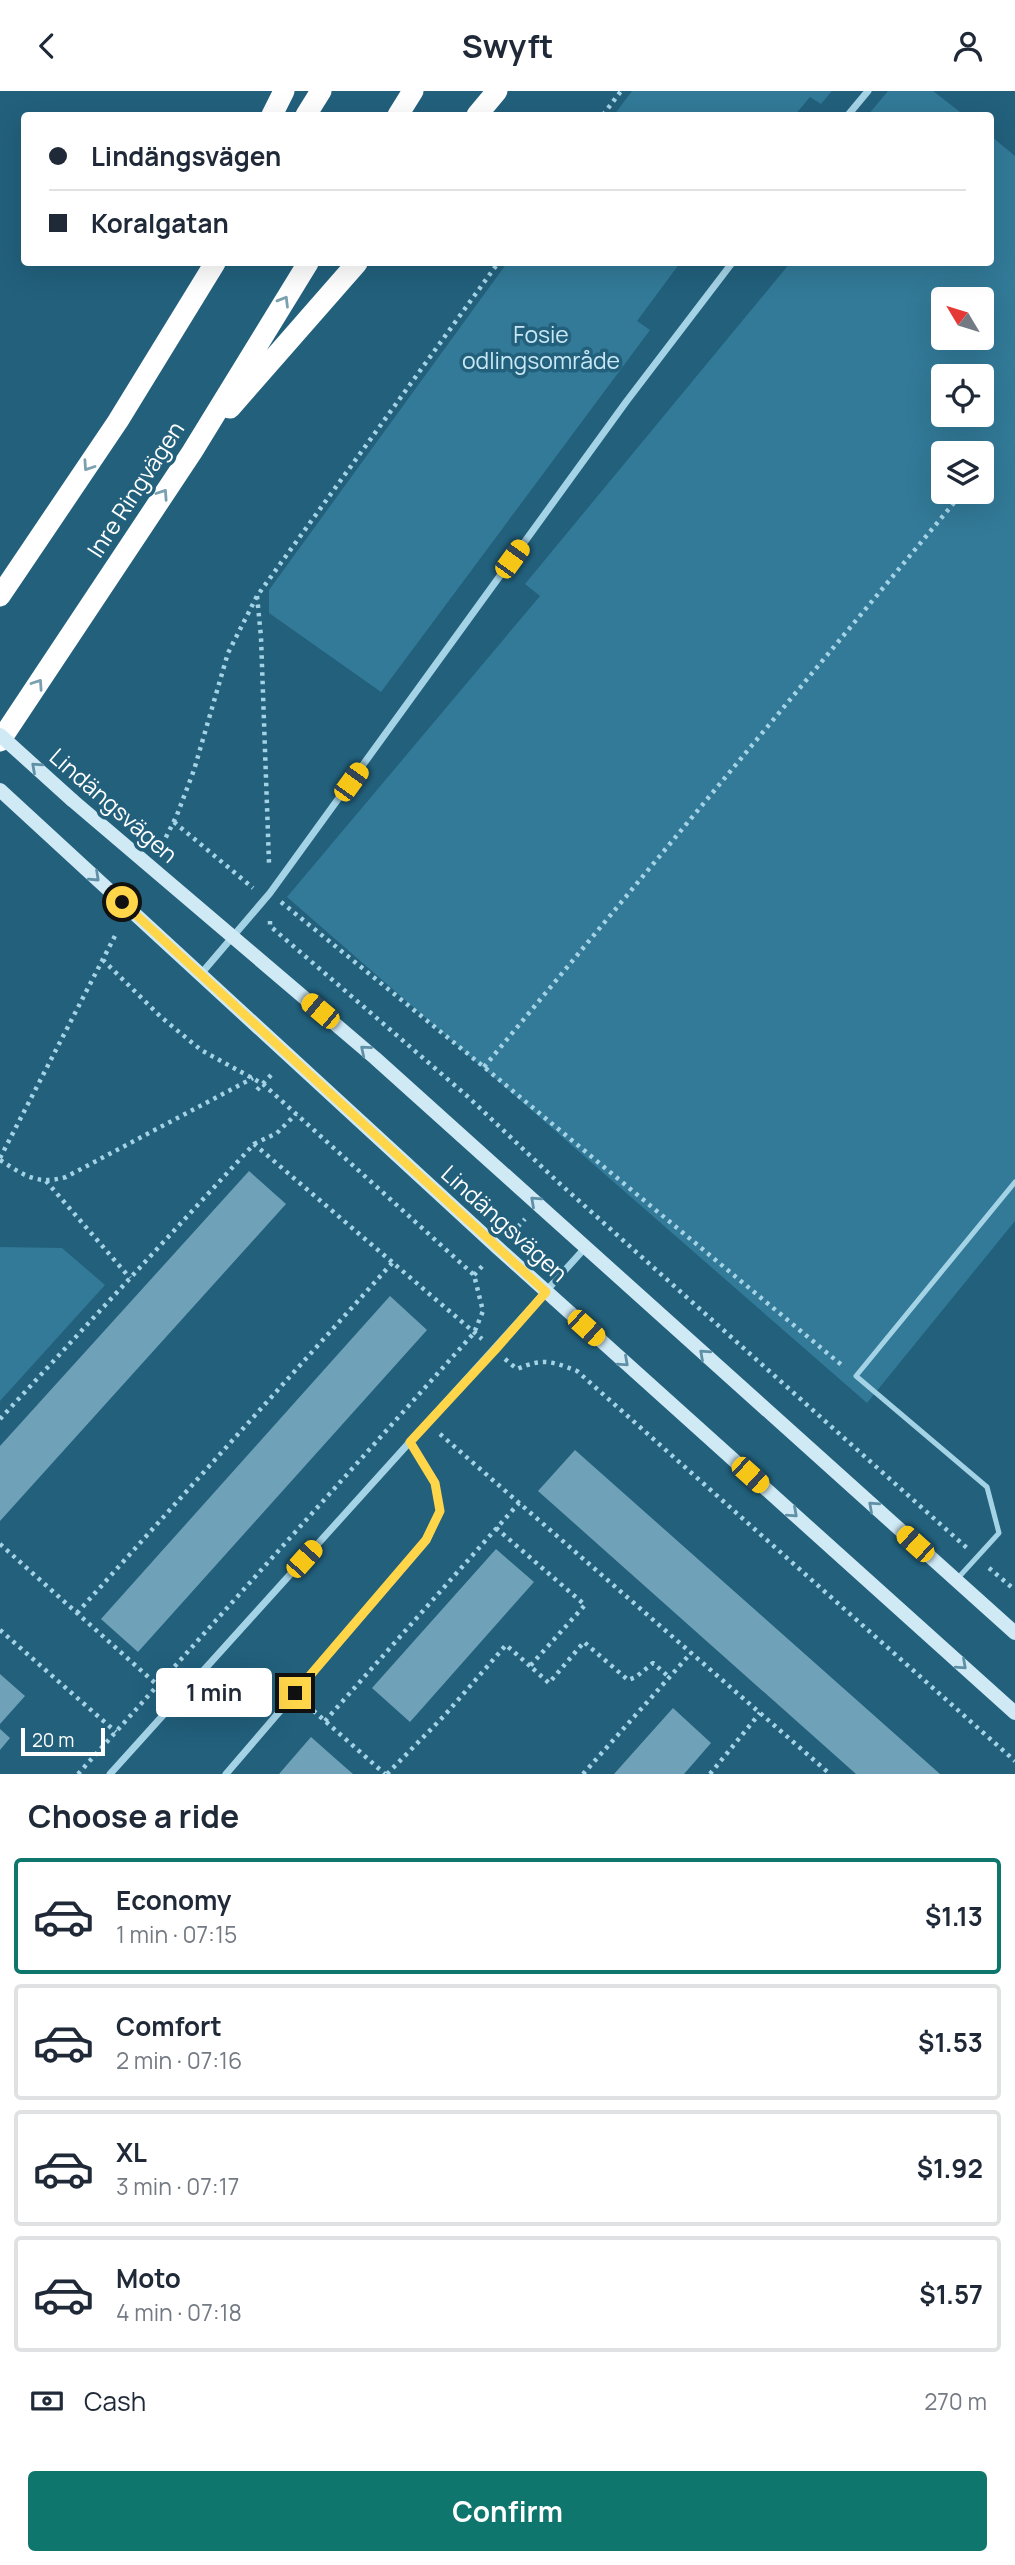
<!DOCTYPE html>
<meta charset="utf-8">
<style>
:root{--surface:#fff;--page:#f6f6f7;--text:#1f2937;--muted:#747a83;--line:#e0e1e3;--accent:#0f766e}
body{margin:0;font-family:Manrope,sans-serif;background:var(--page);color:var(--text);height:100vh;display:flex;flex-direction:column;font-size:26px;white-space:nowrap}
*{box-sizing:border-box;margin:0}
p{font-size:23px;color:var(--muted)}
.icon{flex:none;width:38px;height:38px;fill:none;stroke:currentColor;stroke-width:2;stroke-linecap:round;stroke-linejoin:round}
.map{position:relative;height:1683px;overflow:hidden}
.side{display:flex;flex-direction:column;background:var(--surface);flex:1}
.side>*{flex:none}
.top-card{position:absolute;left:21px;top:21px;width:973px;height:154px;border-radius:7px;box-shadow:0 7px 28px #0002;display:grid;align-content:center;height:154px;padding:0 28px;background:var(--surface)}
.needle{width:46px;rotate:308deg}
.fabs{position:absolute;left:931px;top:196px;display:grid;gap:14px}
.fabs a{display:grid;place-items:center;width:63px;height:63px;border-radius:7px;background:var(--surface);box-shadow:0 7px 28px #0002;font-size:35px}
.scale{position:absolute;left:21px;bottom:18px;width:84px;box-sizing:border-box;padding-left:7px;border:4px solid #fff;border-top:0;font-size:19px;line-height:24px;white-space:nowrap;color:#fff;-webkit-text-stroke:5px #22607c;paint-order:stroke}
.end{position:absolute;width:32px;height:32px;margin:-16px;border:9px solid #ffd54a;background:#111;box-shadow:0 0 0 4px #111}
.from{border-radius:50%}
.bubble{position:absolute;height:49px;border-radius:7px;background:var(--surface);box-shadow:0 7px 28px #0002;font-size:23px;font-weight:700;line-height:49px;text-align:center}
.car{position:absolute;width:21px;height:42px;margin:-21px -10px;border-radius:9px;box-shadow:0 0 5px 2px #0007;background:linear-gradient(#f5c518 24%,#345 0 40%,#f5c518 0 76%,#345 0 86%,#f5c518 0)}
.top-card b{display:flex;align-items:center;gap:24px;height:66px;font-size:26px}
.top-card b+b{border-top:2px solid var(--line)}
.top-card i{width:18px;height:18px;background:var(--text)}
ul{padding:0;list-style:none}
li{display:flex;align-items:center;gap:21px;height:116px;margin:0 14px 10px;padding:0 14px;border:4px solid var(--line);border-radius:7px}
li div{flex:1}
li b{display:block;font-size:26px}
li em{font-style:normal;font-weight:700}
li.active{border-color:var(--accent)}
li>.icon{width:63px;height:63px;stroke-width:1.5}
h2{padding:0 28px;font-size:32px;line-height:84px}
.pay{display:flex;align-items:center;gap:18px;height:77px;padding:0 28px;font-size:26px}
.pay p{margin-inline-start:auto}
.button{display:flex;gap:14px;margin-top:auto;padding:14px 28px}
.button a{flex:1;height:80px;border-radius:7px;background:var(--accent);color:#fff;font-size:28px;font-weight:700;line-height:80px;text-align:center}
header{display:flex;justify-content:space-between;align-items:center;height:91px;padding:0 28px;background:var(--surface);font-size:32px;font-weight:700}
.map>svg:first-child{display:block}
.green{fill:#327a98;fill-rule:evenodd}
.building{fill:#6fa2b8}
.lines{fill:none;stroke-linecap:round;stroke-linejoin:round}
.path{stroke:#a5d3e6;stroke-width:4.5;stroke-dasharray:3.5 5;stroke-linecap:butt}
.lane{stroke:#a5d3e6;stroke-width:5}
.street{stroke:#a5d3e6;stroke-width:7}
.secondary{stroke:#cfe9f5;stroke-width:14}
.highway{stroke:#fff;stroke-width:21}
.secondary-bridge{stroke:#cfe9f5;stroke-width:14}
.oneway{stroke:#7aa0b0}
.oneway2{stroke:#5f90a6}
.route{stroke:#ffd54a;stroke-width:9}
.labels{text-anchor:middle;dominant-baseline:central;stroke-width:7;stroke-linejoin:round;paint-order:stroke}
.park-label{font-size:23px;fill:#c8e8f5;stroke:#22607c}
.street-label{font-size:23px;fill:#fff;stroke:#22607c}
</style>
<header><svg class="icon" aria-label="back" viewBox="0 0 24 24"><path d="M15 5l-7 7 7 7"/></svg>Swyft<svg class="icon" aria-label="person" viewBox="0 0 24 24"><circle cx="12" cy="8" r="4"/><path d="M4 21q1-7 8-7t8 7"/></svg></header>
<div class="map">
<svg width="1015" height="1683" viewBox="0 0 1015 1683">
<rect width="100%" height="100%" fill="#22607c"/>
<path class="green" d="M632,0H832L821,13L810,6L795,24H614Z
M888,0H933L964,24H868Z
M991,45L1015,65V1130L867,1312L287,806L540,505L525,493L790,172H990ZM943,208H982V247H943ZM943,285H982V324H943ZM943,362H982V401H943Z
M507,172H680L637,230L650,239L381,601L269,522V499Z
M0,1156L62,1157L105,1194L0,1310Z"/>
<path class="building" d="M249,1080L286,1113L0,1430V1355Z
M390,1205L427,1239L138,1561L101,1528Z
M575,1359L940,1683H856L538,1400Z
M496,1458L534,1491L410,1631L372,1597Z
M0,1583L25,1605L0,1633Z
M673,1617L711,1652L684,1683H614Z
M0,1638L10,1647L0,1659Z
M311,1646L337,1669L353,1683H279Z"/>
<g class="lines">
<path class="path" d="M603,24L621,0
M257,505L261,546L269,772
M174,731L253,797
M162,754L177,724L194,679L228,562L257,505L498,172
M281,811L484,976L844,1276
M270,830V835L466,1004L559,1092L967,1457
M484,976L963,401
M257,999L273,982
M254,1053L277,1042L296,1023
M0,1067L117,841
M0,1069C25,1085 37,1094 66,1086L253,987
M46,1090L130,1187
M512,1142L525,1128
M474,1184L485,1172
M505,1268L517,1278C543,1267 551,1270 577,1280L1015,1670
M0,1328L254,1053L482,1248
M440,1343L830,1683
M496,1437L585,1514L530,1575L549,1592L584,1551L628,1589L636,1586L653,1572L669,1586
M0,1453L164,1600
M989,1477L1015,1499
M77,1522L393,1171
M0,1539L116,1641
M307,1614L385,1683
M325,1630L519,1412
M78,1683L474,1242L483,1220L474,1184L263,993L201,959L161,926L103,869
M387,1683L444,1625L506,1554L530,1575
M583,1683L691,1562
M710,1683L760,1622"/>
<path class="lane" d="M958,1487L999,1442L987,1396L856,1285L1015,1091"/>
<path class="street" d="M848,24L868,0
M200,884L270,802L626,311L732,172
M110,1683C268,1507 428,1333 585,1157
M226,1683L427,1449L440,1420L435,1392L410,1351"/>
<path class="secondary" d="M0,699L498,1157L1015,1622
M72,709L375,967L1015,1542"/>
<path class="highway" d="M272,24L284,0
M306,24L321,0
M398,24L413,0
M477,24L497,0
M230,317L357,172
M0,505L118,330L215,172
M0,650L192,361L308,172"/>
<path class="secondary-bridge" d="M0,644L72,709"/>
</g>
<defs><path id="oneway-chevron" d="M-2-3.5L2.5 0L-2 3.5" fill="none" stroke-width="1.6" stroke-linecap="round" stroke-linejoin="round" transform="scale(1.75)"/></defs>
<g class="oneway">
<use href="#oneway-chevron" transform="translate(284 210) rotate(-59)"/>
<use href="#oneway-chevron" transform="translate(88 375) rotate(124)"/>
<use href="#oneway-chevron" transform="translate(163 403) rotate(-56)"/>
<use href="#oneway-chevron" transform="translate(38 593) rotate(-56)"/>
</g>
<g class="oneway2">
<use href="#oneway-chevron" transform="translate(36 676) rotate(-138)"/>
<use href="#oneway-chevron" transform="translate(95 786) rotate(43)"/>
<use href="#oneway-chevron" transform="translate(365 959) rotate(-140)"/>
<use href="#oneway-chevron" transform="translate(535 1110) rotate(-138)"/>
<use href="#oneway-chevron" transform="translate(704 1263) rotate(-138)"/>
<use href="#oneway-chevron" transform="translate(624 1271) rotate(42)"/>
<use href="#oneway-chevron" transform="translate(873 1415) rotate(-138)"/>
<use href="#oneway-chevron" transform="translate(793 1422) rotate(42)"/>
<use href="#oneway-chevron" transform="translate(962 1574) rotate(42)"/>
</g>
<g class="lines">
<path class="route" d="M122,811L546,1201L495,1259L410,1351L435,1392L440,1420L426,1449L295,1602"/>
</g>
<g class="labels">
<g class="park-label">
<text x="541" y="243">Fosie<tspan x="541" dy="26">odlingsområde</tspan></text>
</g>
<g class="street-label">
<text transform="translate(135 398) rotate(-57)">Inre Ringvägen</text>
<text transform="translate(114 714) rotate(41)">Lindängsvägen</text>
<text transform="translate(505 1132) rotate(42)">Lindängsvägen</text>
</g>
</g>
</svg>
<div class="fabs">
<a><svg class="needle" viewBox="-14 -14 28 28"><path d="M0-13l5 13h-10z" fill="#e53935"/><path d="M0 13l5-13h-10z" fill="#747a83"/></svg></a>
<a><svg class="icon" aria-label="locate" viewBox="0 0 24 24"><circle cx="12" cy="12" r="6"/><path d="M12 2v4M12 18v4M2 12h4M18 12h4"/></svg></a>
<a><svg class="icon" aria-label="layers" viewBox="0 0 24 24"><path d="M12 4l9 5-9 5-9-5zM3 14l9 5 9-5"/></svg></a>
</div>
<div class="scale">20 m</div>
<i class="end from" style="left:122px;top:811px"></i>
<i class="end" style="left:295px;top:1602px"></i>
<div class="bubble" style="left:156px;top:1577px;width:116px">1 min</div>
<i class="car" style="left:512px;top:468px;rotate:36deg"></i>
<i class="car" style="left:351px;top:691px;rotate:36deg"></i>
<i class="car" style="left:320px;top:920px;rotate:310deg"></i>
<i class="car" style="left:586px;top:1237px;rotate:132deg"></i>
<i class="car" style="left:750px;top:1384px;rotate:132deg"></i>
<i class="car" style="left:915px;top:1453px;rotate:312deg"></i>
<i class="car" style="left:304px;top:1468px;rotate:42deg"></i>
<div class="top-card">
<b><i class="from"></i>Lindängsvägen</b>
<b><i></i>Koralgatan</b>
</div>
</div>
<section class="side">
<h2>Choose a ride</h2>
<ul>
<li class="active"><svg class="icon" aria-label="car" viewBox="0 0 24 24"><path d="M5 17H2v-5l4-1 3-4h7l3 4 3 1v5h-3M9 17h6M6 11h13"/><circle cx="7" cy="17" r="2"/><circle cx="17" cy="17" r="2"/></svg><div><b>Economy</b><p>1 min · 07:15</p></div><em>$1.13</em></li>
<li><svg class="icon" aria-label="car" viewBox="0 0 24 24"><path d="M5 17H2v-5l4-1 3-4h7l3 4 3 1v5h-3M9 17h6M6 11h13"/><circle cx="7" cy="17" r="2"/><circle cx="17" cy="17" r="2"/></svg><div><b>Comfort</b><p>2 min · 07:16</p></div><em>$1.53</em></li>
<li><svg class="icon" aria-label="car" viewBox="0 0 24 24"><path d="M5 17H2v-5l4-1 3-4h7l3 4 3 1v5h-3M9 17h6M6 11h13"/><circle cx="7" cy="17" r="2"/><circle cx="17" cy="17" r="2"/></svg><div><b>XL</b><p>3 min · 07:17</p></div><em>$1.92</em></li>
<li><svg class="icon" aria-label="car" viewBox="0 0 24 24"><path d="M5 17H2v-5l4-1 3-4h7l3 4 3 1v5h-3M9 17h6M6 11h13"/><circle cx="7" cy="17" r="2"/><circle cx="17" cy="17" r="2"/></svg><div><b>Moto</b><p>4 min · 07:18</p></div><em>$1.57</em></li>
</ul>
<div class="pay"><svg class="icon" aria-label="cash" viewBox="0 0 24 24"><path d="M3 7h18v10H3z"/><circle cx="12" cy="12" r="2"/></svg>Cash<p>270 m</p></div>
<div class="button"><a>Confirm</a></div>
</section>
